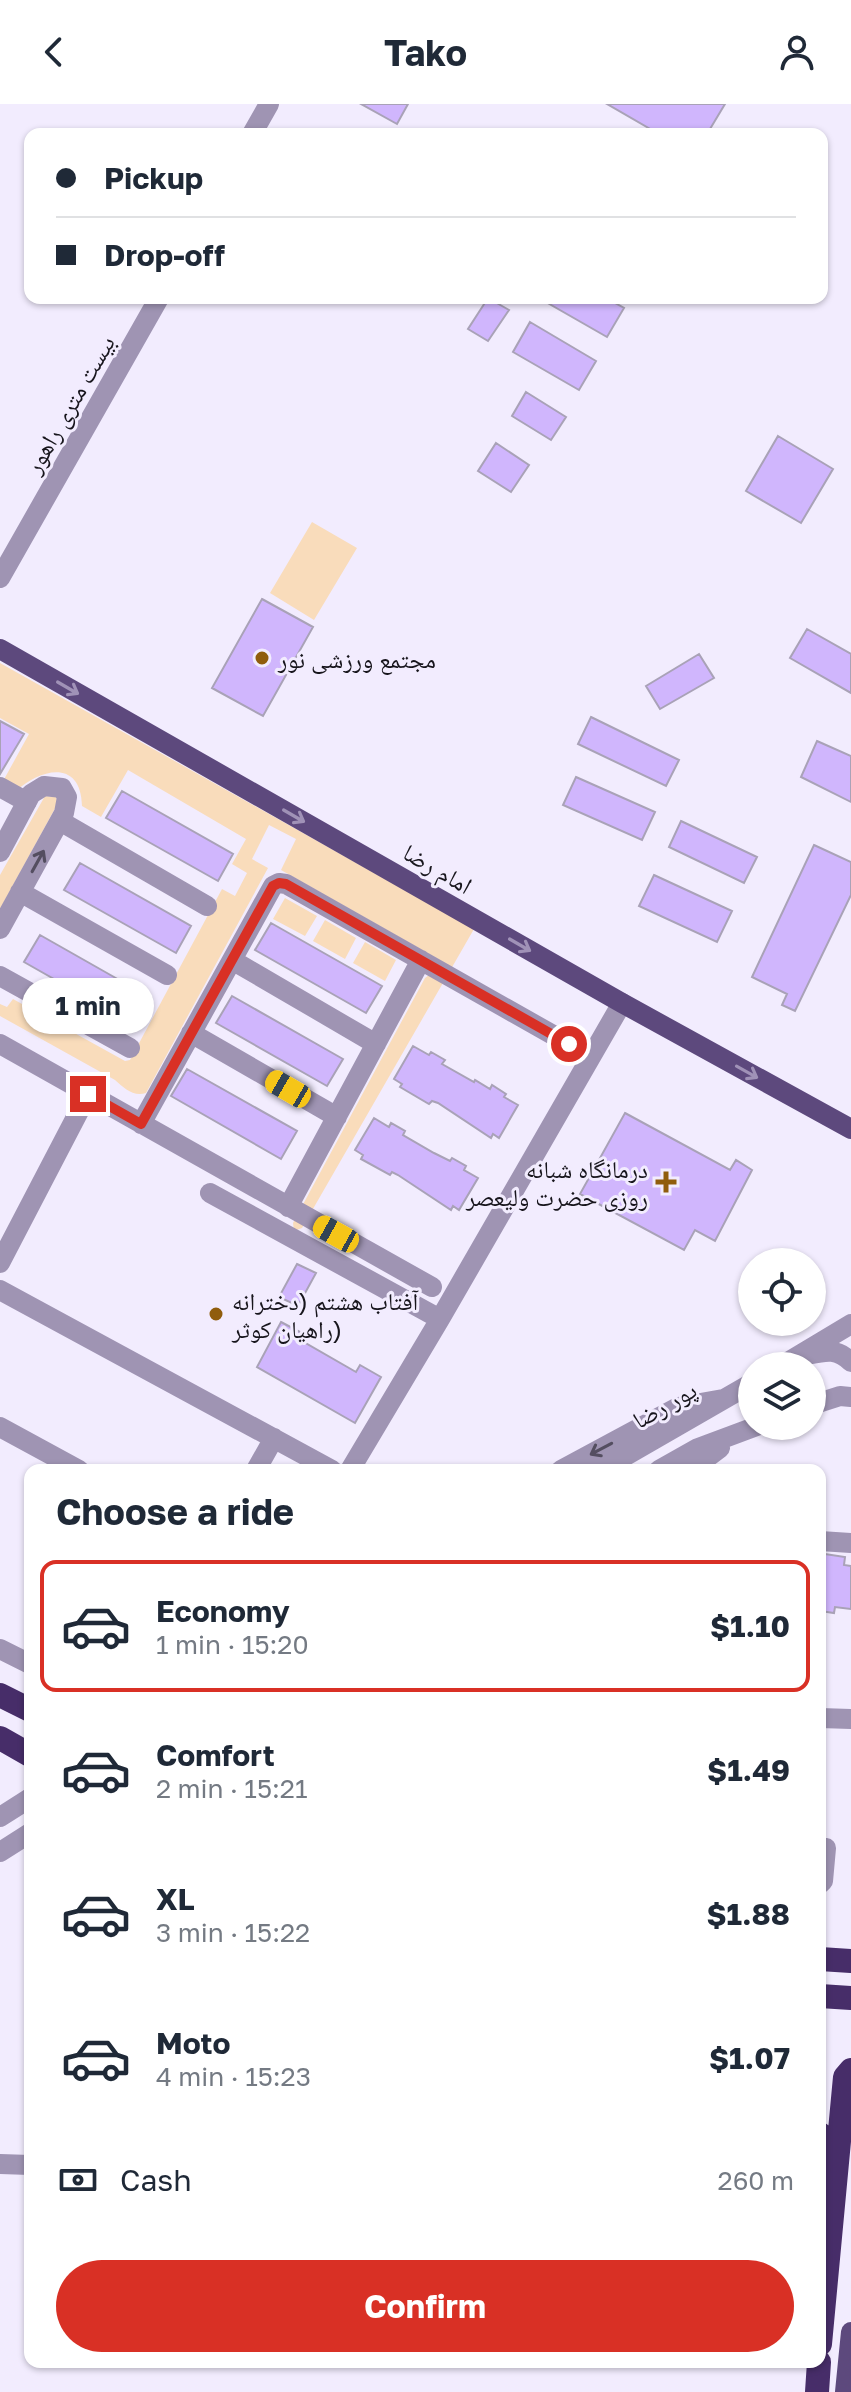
<!DOCTYPE html>
<meta charset="utf-8">
<style>
:root{--surface:#fff;--page:#f6f6f7;--text:#1f2937;--muted:#747a83;--line:#e0e1e3;--accent:#d93025}
body{margin:0;font-family:"Golos Text","Noto Naskh Arabic",sans-serif;background:var(--page);color:var(--text);height:100vh;display:flex;flex-direction:column;font-size:30px;white-space:nowrap}
*{box-sizing:border-box;margin:0}
p{font-size:26px;color:var(--muted)}
.icon{flex:none;width:44px;height:44px;fill:none;stroke:currentColor;stroke-width:2;stroke-linecap:round;stroke-linejoin:round}
.map{position:relative;flex:1;overflow:hidden}
.details{position:absolute;left:24px;top:1360px;width:802px;height:904px;display:flex;flex-direction:column;background:var(--surface);border-radius:16px;box-shadow:0 2px 6px #0004}
.details>*{flex:none}
.guide{position:absolute;left:24px;top:24px;width:804px;height:176px;border-radius:16px;box-shadow:0 2px 6px #0004;display:grid;align-content:center;height:176px;padding:0 32px;background:var(--surface)}
.buttons{position:absolute;left:738px;top:1144px;display:grid;gap:16px}
.buttons a{display:grid;place-items:center;width:88px;height:88px;border-radius:50%;background:var(--surface);box-shadow:0 2px 6px #0004;font-size:40px}
.end{position:absolute;width:36px;height:36px;margin:-18px;border:10px solid #d93025;background:#fff;box-shadow:0 0 0 4px #fff}
.from{border-radius:50%}
.bubble{position:absolute;height:56px;border-radius:28px;background:var(--surface);box-shadow:0 2px 6px #0004;font-size:26px;font-weight:700;line-height:56px;text-align:center}
.car{position:absolute;width:24px;height:48px;margin:-24px -12px;border-radius:10px;box-shadow:0 0 6px 2px #0007;background:linear-gradient(#f5c518 24%,#345 0 40%,#f5c518 0 76%,#345 0 86%,#f5c518 0)}
.guide b{display:flex;align-items:center;gap:28px;height:76px;font-size:30px}
.guide b+b{border-top:2px solid var(--line)}
.guide i{width:20px;height:20px;background:var(--text)}
ul{padding:0;list-style:none}
li{display:flex;align-items:center;gap:24px;height:132px;margin:0 16px 12px;padding:0 16px;border:4px solid transparent;border-radius:16px}
li div{flex:1}
li b{display:block;font-size:30px}
li em{font-style:normal;font-weight:700}
li.selected{border-color:var(--accent)}
li>.icon{width:72px;height:72px;stroke-width:1.5}
h2{padding:0 32px;font-size:36px;line-height:96px}
.pay{display:flex;align-items:center;gap:20px;height:88px;padding:0 32px;font-size:30px}
.pay p{margin-inline-start:auto}
.cta{display:flex;gap:16px;margin-top:auto;padding:16px 32px}
.cta a{flex:1;height:92px;border-radius:48px;background:var(--accent);color:#fff;font-size:32px;font-weight:700;line-height:92px;text-align:center}
header{display:flex;justify-content:space-between;align-items:center;height:104px;padding:0 32px;background:var(--surface);font-size:36px;font-weight:700}
.map>svg:first-child{display:block}
.green{fill:#f9dcbb}
.building{fill:#d0b6fd;stroke:#a9a2b7;stroke-width:2}
.lines{fill:none;stroke-linecap:round;stroke-linejoin:round}
.minor{stroke:#9f94b3;stroke-width:20}
.major{stroke:#5d497d;stroke-width:20}
.highway{stroke:#472d69;stroke-width:24}
.oneway{stroke:#a092b7}
.oneway2{stroke:#544e60}
.route{stroke:#d93025;stroke-width:10}
.poi-dot{fill:#905d0d;stroke:#f2ecfe;stroke-width:3}
.labels{text-anchor:middle;dominant-baseline:central;stroke-width:6;stroke-linejoin:round;paint-order:stroke}
.street-label{font-size:24px;fill:#17151c;stroke:#f2ecfe}
.poi-label{font-size:24px;fill:#17151c;stroke:#f2ecfe;text-anchor:start}
</style>
<header><svg class="icon" aria-label="back" viewBox="0 0 24 24"><path d="M15 5l-7 7 7 7"/></svg>Tako<svg class="icon" aria-label="person" viewBox="0 0 24 24"><circle cx="12" cy="8" r="4"/><path d="M4 21q1-7 8-7t8 7"/></svg></header>
<div class="map">
<svg width="851" height="2288" viewBox="0 0 851 2288">
<rect width="100%" height="100%" fill="#f2ecfe"/>
<path class="green" d="M312,418L357,444L314,516L270,489Z
M0,559L474,825L302,1124L294,1127L293,1119L425,874L440,863L438,855L281,766L296,735L269,721L252,755L268,764L146,989C133,993 124,984 115,976L0,912V900L7,903L13,895L125,957L130,956L222,785L235,792L247,769L232,760L246,735L128,666L101,713L82,702C81,655 41,664 16,687L2,679L29,630L0,614Z
M45,692L56,693L58,699L0,805V771Z
M285,794L317,812L305,832L273,815Z
M325,816L356,834L345,855L313,837Z
M365,838L396,856L385,877L353,859Z"/>
<path class="building" d="M361,0H408L397,20Z
M607,0H725L707,30H659Z
M488,194L509,206L488,237L468,225Z
M539,194H606L624,204L607,233Z
M530,218L596,257L579,286L513,248Z
M526,288L566,313L551,336L512,312Z
M778,332L833,365L801,419L746,387Z
M496,339L529,361L511,388L478,367Z
M262,495L313,523L263,612L212,584Z
M807,525L851,550V589L790,554Z
M699,550L714,574L660,605L646,582Z
M591,613L679,656L666,682L578,640Z
M0,617L24,630L0,670Z
M817,637L851,652V698L801,673Z
M576,673L655,708L642,736L563,701Z
M122,687L233,750L218,777L106,714Z
M681,717L757,753L744,779L669,743Z
M814,741L851,758V791L795,907L782,901L787,890L752,873Z
M80,759L191,822L176,849L64,786Z
M654,771L732,807L717,838L639,802Z
M271,819L382,882L366,909L255,846Z
M40,831L151,894L135,921L24,858Z
M232,892L343,955L327,982L216,919Z
M413,942L429,951L431,948L445,956L442,960L474,978L475,976L490,985L492,981L506,990L504,993L518,1001L499,1034L493,1030L491,1034L438,999L432,997L429,1000L400,983L402,980L394,975Z
M187,965L297,1027L281,1055L171,992Z
M625,1009L730,1066L736,1056L752,1066L715,1137L695,1126L684,1146L580,1090Z
M374,1014L389,1023L391,1019L405,1027L403,1031L434,1049L450,1057L452,1054L466,1062L464,1066L478,1074L459,1106L453,1102L451,1106L398,1071L392,1068L390,1071L361,1055L363,1051L355,1046Z
M297,1160L316,1169L298,1202L279,1193Z
M281,1218L300,1228L297,1234L356,1268L360,1261L381,1273L355,1319L257,1263Z
M825,1450L845,1453L844,1461L851,1462V1505L835,1503L834,1509L820,1507V1455L825,1456Z"/>
<g class="lines">
<path class="minor" d="M252,30L269,0
M0,474L159,194
M0,683L27,698
M60,717L207,802
M0,748L31,690L44,682L62,684L67,693L64,709L0,825
M20,788L167,871
M232,856L376,940
M0,872L130,944
M191,929L337,1013
M0,940L432,1183
M141,1020L273,782L279,779L286,780L569,940
M210,1089L440,1215
M288,1103L421,856
M0,1159L88,990
M0,1186L332,1366
M807,1251C826,1247 837,1244 851,1258
M781,1262L851,1220
M812,1301L840,1292L851,1293
M0,1323L79,1366
M256,1366L274,1334
M350,1366L440,1215L622,899
M561,1366L678,1303L723,1295
M601,1366L752,1279
M659,1366L698,1344L757,1322
M691,1366L720,1344
M820,1437L851,1439
M0,1545L30,1560
M820,1614L851,1615
M0,1713L30,1694
M0,1748L30,1729
M820,1780L823,1777L826,1744
M0,2060L30,2061"/>
<path class="major" d="M0,545L622,899L851,1025
M845,2288L851,2228"/>
<path class="highway" d="M0,1591L30,1606
M0,1634L30,1651
M820,1855L851,1857
M820,1892L851,1894
M820,2030L823,2045V2071
M820,2240L845,1973L851,1966
M817,2288L819,2258"/>
</g>
<defs><path id="oneway-shaft" d="M-6 0H5M1.5-3L5.5 0L1.5 3" fill="none" stroke-width="1.6" stroke-linecap="round" stroke-linejoin="round" transform="scale(2)"/></defs>
<g class="oneway">
<use href="#oneway-shaft" transform="translate(68 584) rotate(30)"/>
<use href="#oneway-shaft" transform="translate(294 712) rotate(30)"/>
<use href="#oneway-shaft" transform="translate(520 841) rotate(30)"/>
<use href="#oneway-shaft" transform="translate(747 968) rotate(29)"/>
</g>
<g class="oneway2">
<use href="#oneway-shaft" transform="translate(38 757) rotate(-61)"/>
<use href="#oneway-shaft" transform="translate(601 1345) rotate(152)"/>
</g>
<g class="lines">
<path class="route" d="M88,990L141,1020L273,782L279,779L286,780L569,940"/>
</g>
<g class="poi-dot">
<circle cx="262" cy="554" r="8"/>
<path d="M662 1066h8v8h8v8h-8v8h-8v-8h-8v-8h8z"/>
<circle cx="216" cy="1210" r="8"/>
</g>
<g class="labels">
<g class="street-label">
<text transform="translate(69 300) rotate(-60)">بیست متری راهور</text>
<text transform="translate(438 764) rotate(30)">امام رضا</text>
<text transform="translate(664 1300) rotate(-30)">پور رضا</text>
</g>
<g class="poi-label">
<text x="278" y="554">مجتمع ورزشی نور</text>
<text x="648" y="1064" text-anchor="end">درمانگاه شبانه<tspan x="648" dy="28">روزی حضرت ولیعصر</tspan></text>
<text x="232" y="1196">آفتاب هشتم (دخترانه<tspan x="232" dy="28">راهیان کوثر)</tspan></text>
</g>
</g>
</svg>
<div class="buttons">
<a><svg class="icon" aria-label="locate" viewBox="0 0 24 24"><circle cx="12" cy="12" r="6"/><path d="M12 2v4M12 18v4M2 12h4M18 12h4"/></svg></a>
<a><svg class="icon" aria-label="layers" viewBox="0 0 24 24"><path d="M12 4l9 5-9 5-9-5zM3 14l9 5 9-5"/></svg></a>
</div>
<i class="end from" style="left:569px;top:940px"></i>
<i class="end" style="left:88px;top:990px"></i>
<div class="bubble" style="left:22px;top:874px;width:132px">1 min</div>
<i class="car" style="left:288px;top:985px;rotate:300deg"></i>
<i class="car" style="left:336px;top:1130px;rotate:299deg"></i>
<div class="guide">
<b><i class="from"></i>Pickup</b>
<b><i></i>Drop-off</b>
</div>
<section class="details">
<h2>Choose a ride</h2>
<ul>
<li class="selected"><svg class="icon" aria-label="car" viewBox="0 0 24 24"><path d="M5 17H2v-5l4-1 3-4h7l3 4 3 1v5h-3M9 17h6M6 11h13"/><circle cx="7" cy="17" r="2"/><circle cx="17" cy="17" r="2"/></svg><div><b>Economy</b><p>1 min · 15:20</p></div><em>$1.10</em></li>
<li><svg class="icon" aria-label="car" viewBox="0 0 24 24"><path d="M5 17H2v-5l4-1 3-4h7l3 4 3 1v5h-3M9 17h6M6 11h13"/><circle cx="7" cy="17" r="2"/><circle cx="17" cy="17" r="2"/></svg><div><b>Comfort</b><p>2 min · 15:21</p></div><em>$1.49</em></li>
<li><svg class="icon" aria-label="car" viewBox="0 0 24 24"><path d="M5 17H2v-5l4-1 3-4h7l3 4 3 1v5h-3M9 17h6M6 11h13"/><circle cx="7" cy="17" r="2"/><circle cx="17" cy="17" r="2"/></svg><div><b>XL</b><p>3 min · 15:22</p></div><em>$1.88</em></li>
<li><svg class="icon" aria-label="car" viewBox="0 0 24 24"><path d="M5 17H2v-5l4-1 3-4h7l3 4 3 1v5h-3M9 17h6M6 11h13"/><circle cx="7" cy="17" r="2"/><circle cx="17" cy="17" r="2"/></svg><div><b>Moto</b><p>4 min · 15:23</p></div><em>$1.07</em></li>
</ul>
<div class="pay"><svg class="icon" aria-label="cash" viewBox="0 0 24 24"><path d="M3 7h18v10H3z"/><circle cx="12" cy="12" r="2"/></svg>Cash<p>260 m</p></div>
<div class="cta"><a>Confirm</a></div>
</section>
</div>
